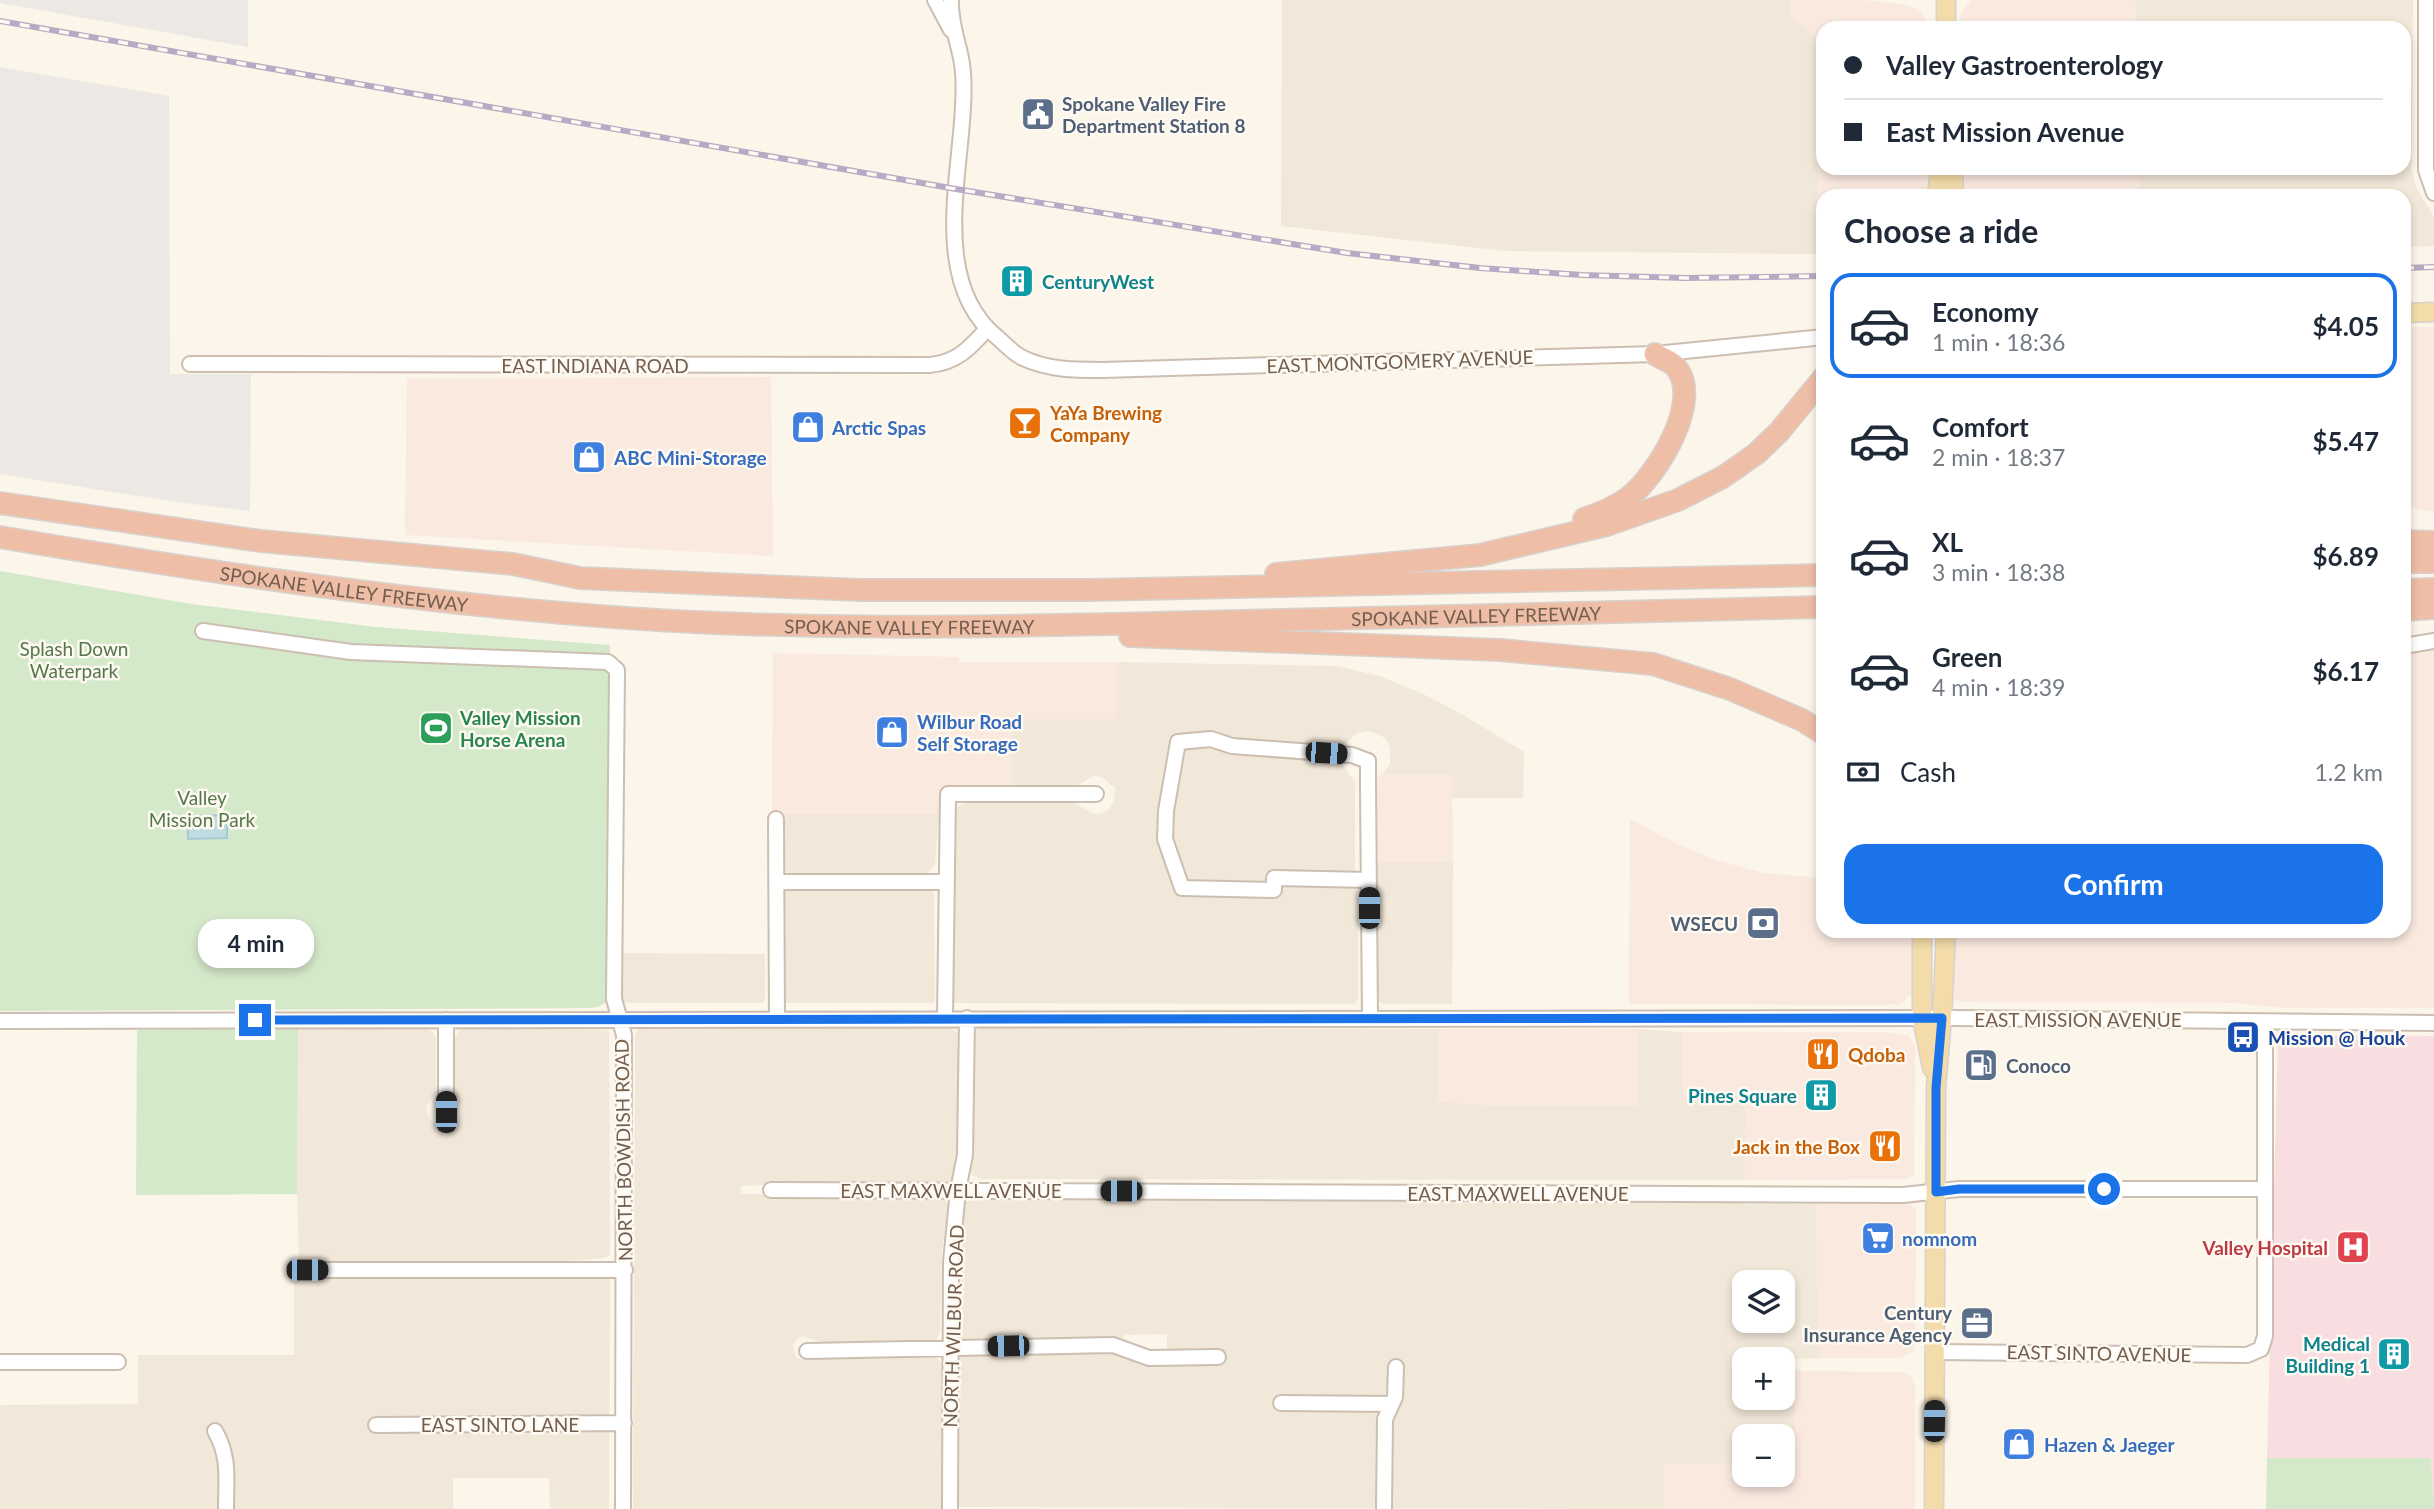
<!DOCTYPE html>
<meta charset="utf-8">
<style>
:root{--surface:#fff;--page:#f2f2f3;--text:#1f2937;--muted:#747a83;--line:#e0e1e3;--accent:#1a73e8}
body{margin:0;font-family:Lato,sans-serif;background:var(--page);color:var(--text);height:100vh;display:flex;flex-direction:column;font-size:26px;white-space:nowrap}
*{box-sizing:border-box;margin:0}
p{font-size:23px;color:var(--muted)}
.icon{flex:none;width:38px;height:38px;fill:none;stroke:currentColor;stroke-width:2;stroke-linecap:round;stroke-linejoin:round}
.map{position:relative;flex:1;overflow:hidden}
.drawer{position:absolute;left:1816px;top:189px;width:595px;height:749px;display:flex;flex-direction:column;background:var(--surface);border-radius:21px;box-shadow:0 4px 10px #0003}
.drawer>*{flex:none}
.top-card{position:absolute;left:1816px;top:21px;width:595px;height:154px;border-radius:21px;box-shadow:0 4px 10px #0003;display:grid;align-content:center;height:154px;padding:0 28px;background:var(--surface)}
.fabs{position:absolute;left:1732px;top:1270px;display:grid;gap:14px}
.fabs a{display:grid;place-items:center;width:63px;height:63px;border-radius:14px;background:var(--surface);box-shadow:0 4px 10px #0003;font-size:35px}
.end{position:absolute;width:32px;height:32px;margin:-16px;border:9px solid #1a73e8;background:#fff;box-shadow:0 0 0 4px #fff}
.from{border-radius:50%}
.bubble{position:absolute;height:49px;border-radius:21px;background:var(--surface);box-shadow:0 4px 10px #0003;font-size:23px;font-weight:700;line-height:49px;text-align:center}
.car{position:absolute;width:21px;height:42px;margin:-21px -10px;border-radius:9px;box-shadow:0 0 5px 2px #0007;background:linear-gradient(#222 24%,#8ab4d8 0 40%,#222 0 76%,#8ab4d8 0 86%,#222 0)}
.top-card b{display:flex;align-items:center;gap:24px;height:66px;font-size:26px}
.top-card b+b{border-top:2px solid var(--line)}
.top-card i{width:18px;height:18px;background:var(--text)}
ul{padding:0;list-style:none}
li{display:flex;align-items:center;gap:21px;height:105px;margin:0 14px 10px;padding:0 14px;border:4px solid transparent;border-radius:21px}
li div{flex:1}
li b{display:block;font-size:26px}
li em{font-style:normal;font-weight:700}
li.on{border-color:var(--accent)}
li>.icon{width:63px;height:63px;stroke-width:1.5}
h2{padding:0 28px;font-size:32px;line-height:84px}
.pay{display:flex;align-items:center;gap:18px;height:77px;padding:0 28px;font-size:26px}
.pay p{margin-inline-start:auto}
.cta{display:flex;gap:14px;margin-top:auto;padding:14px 28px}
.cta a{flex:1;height:80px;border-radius:21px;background:var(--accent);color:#fff;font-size:28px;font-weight:700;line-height:80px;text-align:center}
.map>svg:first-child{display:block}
.residential{fill:#f2e8d9;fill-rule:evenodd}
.commercial{fill:#fae9df}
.industrial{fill:#ece8e3}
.medical{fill:#f8dee0}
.green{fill:#d4e8ca}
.water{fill:#c0dce3;stroke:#a7cad4;stroke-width:2}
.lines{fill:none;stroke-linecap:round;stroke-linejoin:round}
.minor-casing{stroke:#ccbeb1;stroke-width:18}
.major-casing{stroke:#d8d2ce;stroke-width:21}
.highway-casing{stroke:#d8d2ce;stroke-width:24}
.minor{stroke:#fff;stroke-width:14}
.major{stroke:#f3dcaa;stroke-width:18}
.highway{stroke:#efbea7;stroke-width:21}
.rail-casing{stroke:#b9a9c4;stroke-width:6}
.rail{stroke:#fef9f1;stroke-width:3.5;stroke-dasharray:10;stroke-linecap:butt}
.route{stroke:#1a73e8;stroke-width:9}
.labels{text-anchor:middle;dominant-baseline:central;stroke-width:5;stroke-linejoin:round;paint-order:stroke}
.service-label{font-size:19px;font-weight:bold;fill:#4e5e75;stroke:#fef9f1;text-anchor:start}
.culture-label{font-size:19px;font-weight:bold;fill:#0d838f;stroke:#fef9f1;text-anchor:end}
.street-label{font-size:19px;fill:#745e50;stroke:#fef9f1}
.food-label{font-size:19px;font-weight:bold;fill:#c56008;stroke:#fef9f1;text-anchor:start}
.shop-label{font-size:19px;font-weight:bold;fill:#366cbe;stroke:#fef9f1;text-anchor:start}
.park-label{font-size:19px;fill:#547849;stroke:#fef9f1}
.leisure-label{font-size:19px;font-weight:bold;fill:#27864d;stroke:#fef9f1;text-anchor:start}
.transit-label{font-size:19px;font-weight:bold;fill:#164399;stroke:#fef9f1;text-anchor:start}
.health-label{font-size:19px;font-weight:bold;fill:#be3a42;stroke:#fef9f1;text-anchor:end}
</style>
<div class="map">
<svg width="2434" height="1509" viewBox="0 0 2434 1509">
<rect width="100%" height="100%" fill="#fbf5ea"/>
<path class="residential" d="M1282,0H1790V16L1820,39L1817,254L1505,251L1281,226Z
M2135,0H2413L2412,170L2416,187L2434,217V246L2405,247L2404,196H2139L2138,168H2404V28H2136Z
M1116,662L1337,666L1379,676L1421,693L1458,712L1524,752L1523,798H1452L1451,774H1383L1390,764V748L1386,739L1378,734L1367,731L1357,733L1344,745L1341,756L1343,765L1355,782V889L1358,898V998L1355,1004L953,1003L951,998V872L957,807L965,803H1074L1094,814L1102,813L1109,809L1114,802L1115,788L1102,777L1093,776L1075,787H1012V719H1116Z
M781,814H939L935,864L928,873H788L781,866Z
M1372,862H1453L1452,1004H1383L1377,1000L1374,1002Z
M788,889H926L932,891L934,895L935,998L933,1003H784L781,898L784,892Z
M620,953L765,954V998L763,1003H631L620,1001Z
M461,1028L605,1030L609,1032L610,1255L604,1258L565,1261L299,1262L297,1194L298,1029H428L433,1032L436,1038V1092L426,1107L428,1116L432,1123L440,1128H447L456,1124L461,1117L462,1108L453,1091V1041Z
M641,1028H950L957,1032L960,1135L958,1172L954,1180L948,1183L768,1182L767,1185L741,1186V1194L938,1196L946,1200L949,1207L942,1249L940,1332L936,1341L820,1342L802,1336L796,1340L793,1345L796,1357L803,1360L818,1355L933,1356L938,1359L942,1364L943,1509H633L635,1035L637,1030Z
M979,1028L1437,1029V1101L1501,1106H1638V1029L1682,1032V1097H1746L1745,1180L982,1179L973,1176L968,1168L971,1036Z
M974,1196L1732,1198L1744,1204H1816L1819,1358L1795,1359V1463H1783V1437H1745V1463H1665L1664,1509L959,1507L952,1498L955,1351L1115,1349L1167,1358V1334L1125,1335L1121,1339L960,1340L955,1337L953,1330L961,1207L966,1199ZM1745,1283H1783V1321H1745ZM1745,1360H1783V1398H1745Z
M592,1274L606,1276L610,1280L609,1509H550L549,1478H453V1509H0V1405L138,1404V1355H294V1275Z"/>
<path class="commercial" d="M1790,0H1863L1906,5L1917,9L1924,16L1928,28H1824V168H1928L1927,196H1824L1823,259H1817L1820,39L1790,16Z
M1971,0H2135L2136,28H1960L1961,14Z
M1958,168H2138L2139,196H1959Z
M2405,327H2434V512L2405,506Z
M771,377L773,556L405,535L407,379Z
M2434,648V1008H2284L2237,1003L1963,1002L1954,999L1949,991L1951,931H2404L2405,652Z
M773,653L959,657V662H1116V719H1012V787H940L939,814H772Z
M1383,774H1452L1453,862H1372V792L1375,790L1377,778Z
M1630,819L1675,843L1716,860L1763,873L1823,878L1824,931H1913L1912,996L1907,995L1905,1001L1899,1004L1884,1005L1629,1004Z
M1437,1029H1638V1106H1500L1437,1101Z
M1682,1032H1885L1909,1036L1915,1046L1914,1176L1905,1179L1745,1180L1746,1097H1682Z
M1816,1204H1909L1916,1209L1915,1344L1913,1351L1902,1358H1819Z
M1795,1371L1902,1372L1911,1377L1915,1387V1509H1664V1463H1745V1475H1783V1463L1795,1462Z"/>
<path class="industrial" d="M0,0H248V47L0,3Z
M0,67L169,96L170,374H251L250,511L176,502L0,474Z"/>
<path class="medical" d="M2278,1035L2434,1036V1494L2431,1489V1459L2267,1458Z"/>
<path class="green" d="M0,571L191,604L376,627L610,645L609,976L605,1003L598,1007L588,1008L0,1011Z
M298,1029L297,1194L136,1195L137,1030Z
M2267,1458H2431C2431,1476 2434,1492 2434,1509H2266Z"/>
<path class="water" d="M227,815V838L188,839V816Z"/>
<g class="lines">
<g class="minor-casing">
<path id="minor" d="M935,0L951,30
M951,0C950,20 957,39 961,58C964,73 964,90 963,106C960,179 931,285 998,338C1006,345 1014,354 1023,358C1048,370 1075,370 1102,370L1655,354L1824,337
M2426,0V170L2434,193
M190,364L929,365C956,363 969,349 987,329
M203,631L351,652L608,662L617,670L614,999L624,1035L623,1509
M2404,646L2434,641
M776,819L777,1020
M1369,880L1274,878V890L1182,888L1165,839L1166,811L1178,742L1211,739L1232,746L1352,755L1368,761V784L1370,1019
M777,882H946
M945,1018L948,794H1096
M0,1021L1953,1018L2434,1023
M446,1113V1020
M771,1190L1903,1195L1959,1189H2265
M307,1270H625
M807,1351L1113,1345L1149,1358L1218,1357
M1935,1352L2247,1355L2261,1349L2265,1336V1022
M0,1362H118
M1281,1403L1392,1404
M376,1425L624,1423
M215,1431C230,1457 226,1479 226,1509
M950,1509L951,1262L958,1190L965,1155L967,1018
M1384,1509L1385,1419L1395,1397L1396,1367"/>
</g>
<g class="major-casing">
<path id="major" d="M1946,0V28
M1953,168L1954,196
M1937,196L1940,168
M2404,313L2434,312
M1922,931V1018L1932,1068
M1934,1509L1936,1088L1942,1018L1946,931"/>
</g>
<g class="highway-casing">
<g id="highway">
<path d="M0,503L261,541L513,564L580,578L716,584L861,590H1089L1824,575"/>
<path d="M1584,519C1599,514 1615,507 1628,498C1656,477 1706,398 1674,365C1669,361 1661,358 1655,354"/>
<path id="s1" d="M0,537C190,569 381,598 574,614C780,632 992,627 1199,622C1407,617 1615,612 1824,607"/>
<path d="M2404,541L2434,542"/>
<path d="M2404,562H2434"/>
<path d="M1276,574L1480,555L1607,525L1678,500L1723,477L1756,454L1779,432L1824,377"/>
<path d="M2404,590L2434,589"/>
<path d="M2404,610L2434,608"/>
<path d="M1130,636L1500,650L1653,664L1730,689L1802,720L1824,734"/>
</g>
</g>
<use href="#minor" class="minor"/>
<use href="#major" class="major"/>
<use href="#highway" class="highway"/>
<g class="rail-casing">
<path id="rail" d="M0,21L956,189L1347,253L1480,268L1582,275L1685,278L1824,276
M2404,268L2434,267"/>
</g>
<use href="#rail" class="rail"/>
</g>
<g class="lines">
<path class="route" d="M255,1020L1942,1018L1936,1088V1192L1959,1189H2104"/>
</g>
<defs>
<g id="civic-square" transform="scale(1.75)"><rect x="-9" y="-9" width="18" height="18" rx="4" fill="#5c6f8a" stroke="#fef9f1"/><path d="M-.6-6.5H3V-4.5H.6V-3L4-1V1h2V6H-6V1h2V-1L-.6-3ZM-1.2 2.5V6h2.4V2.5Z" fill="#fff"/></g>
<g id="building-square" transform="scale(1.75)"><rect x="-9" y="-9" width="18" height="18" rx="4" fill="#0f9aa8" stroke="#fef9f1"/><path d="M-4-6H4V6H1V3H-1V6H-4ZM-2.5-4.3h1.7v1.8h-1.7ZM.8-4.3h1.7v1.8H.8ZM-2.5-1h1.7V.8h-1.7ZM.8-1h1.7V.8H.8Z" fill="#fff"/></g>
<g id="bar-square" transform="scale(1.75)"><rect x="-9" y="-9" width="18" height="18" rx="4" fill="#e8710a" stroke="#fef9f1"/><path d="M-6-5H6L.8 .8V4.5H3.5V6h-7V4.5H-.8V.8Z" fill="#fff"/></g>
<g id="shop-square" transform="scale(1.75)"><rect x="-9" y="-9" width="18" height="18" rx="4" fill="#3f7fe0" stroke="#fef9f1"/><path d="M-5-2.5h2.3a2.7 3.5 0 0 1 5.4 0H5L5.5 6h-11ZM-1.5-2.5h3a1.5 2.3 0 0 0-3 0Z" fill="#fff"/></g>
<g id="stadium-square" transform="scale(1.75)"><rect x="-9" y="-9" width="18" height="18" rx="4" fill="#2e9e5b" stroke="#fef9f1"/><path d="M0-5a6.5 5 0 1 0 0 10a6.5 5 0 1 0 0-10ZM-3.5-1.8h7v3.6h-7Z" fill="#fff"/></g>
<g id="bank-square" transform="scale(1.75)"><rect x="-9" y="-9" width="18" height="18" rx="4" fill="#5c6f8a" stroke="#fef9f1"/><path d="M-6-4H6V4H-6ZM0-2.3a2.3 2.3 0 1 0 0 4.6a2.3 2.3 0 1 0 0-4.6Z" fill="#fff"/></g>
<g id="bus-square" transform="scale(1.75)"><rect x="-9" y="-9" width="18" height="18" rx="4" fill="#1a4fb4" stroke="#fef9f1"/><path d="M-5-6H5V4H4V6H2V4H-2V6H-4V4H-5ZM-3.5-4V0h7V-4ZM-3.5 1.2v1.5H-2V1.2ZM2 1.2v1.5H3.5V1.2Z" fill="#fff"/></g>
<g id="restaurant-square" transform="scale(1.75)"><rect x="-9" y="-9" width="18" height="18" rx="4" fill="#e8710a" stroke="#fef9f1"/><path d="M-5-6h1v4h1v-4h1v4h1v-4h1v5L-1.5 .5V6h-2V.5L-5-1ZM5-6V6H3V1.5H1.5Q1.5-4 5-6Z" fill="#fff"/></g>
<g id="fuel-square" transform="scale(1.75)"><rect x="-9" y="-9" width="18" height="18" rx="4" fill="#5c6f8a" stroke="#fef9f1"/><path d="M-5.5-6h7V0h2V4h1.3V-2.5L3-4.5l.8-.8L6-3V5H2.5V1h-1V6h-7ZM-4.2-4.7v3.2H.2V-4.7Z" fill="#fff"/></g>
<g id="supermarket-square" transform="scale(1.75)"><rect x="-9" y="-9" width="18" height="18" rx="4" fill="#3f7fe0" stroke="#fef9f1"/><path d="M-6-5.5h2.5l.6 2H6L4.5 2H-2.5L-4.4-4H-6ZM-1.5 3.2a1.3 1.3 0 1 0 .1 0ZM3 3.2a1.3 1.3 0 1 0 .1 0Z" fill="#fff"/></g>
<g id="hospital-square" transform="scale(1.75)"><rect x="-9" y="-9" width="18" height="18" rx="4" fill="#e0444e" stroke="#fef9f1"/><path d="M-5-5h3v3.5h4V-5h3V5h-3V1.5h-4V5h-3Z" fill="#fff"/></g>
<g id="office-square" transform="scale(1.75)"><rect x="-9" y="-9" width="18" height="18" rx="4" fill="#5c6f8a" stroke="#fef9f1"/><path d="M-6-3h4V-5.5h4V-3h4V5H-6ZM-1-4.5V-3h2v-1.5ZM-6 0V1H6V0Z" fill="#fff"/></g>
</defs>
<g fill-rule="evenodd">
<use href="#civic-square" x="1038" y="114"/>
<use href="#building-square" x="1017" y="281"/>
<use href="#bar-square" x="1025" y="423"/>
<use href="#shop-square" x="808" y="427"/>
<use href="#shop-square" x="589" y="457"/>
<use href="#stadium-square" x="436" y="728"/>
<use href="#shop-square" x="892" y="732"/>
<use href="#bank-square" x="1763" y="923"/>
<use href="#bus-square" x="2243" y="1037"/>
<use href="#restaurant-square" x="1823" y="1054"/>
<use href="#fuel-square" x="1981" y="1065"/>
<use href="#building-square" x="1821" y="1095"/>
<use href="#restaurant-square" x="1885" y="1146"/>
<use href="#supermarket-square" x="1878" y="1238"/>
<use href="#hospital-square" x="2353" y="1247"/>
<use href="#office-square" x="1977" y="1323"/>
<use href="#building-square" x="2394" y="1354"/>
<use href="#shop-square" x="2019" y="1444"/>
</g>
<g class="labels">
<g class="service-label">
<text x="1062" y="103">Spokane Valley Fire<tspan x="1062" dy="22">Department Station 8</tspan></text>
<text x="1738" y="923" text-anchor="end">WSECU</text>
<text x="2006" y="1065">Conoco</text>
<text x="1952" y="1312" text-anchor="end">Century<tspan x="1952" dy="22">Insurance Agency</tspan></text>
</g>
<g class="culture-label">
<text x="1042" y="281" text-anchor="start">CenturyWest</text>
<text x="1797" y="1095">Pines Square</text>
<text x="2370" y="1343">Medical<tspan x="2370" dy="22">Building 1</tspan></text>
</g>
<g class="street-label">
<text transform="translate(1400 361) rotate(-2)">EAST MONTGOMERY AVENUE</text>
<text x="595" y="365">EAST INDIANA ROAD</text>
<text stroke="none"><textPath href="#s1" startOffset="348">SPOKANE VALLEY FREEWAY</textPath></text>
<text stroke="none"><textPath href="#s1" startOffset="1482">SPOKANE VALLEY FREEWAY</textPath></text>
<text stroke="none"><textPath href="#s1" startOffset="915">SPOKANE VALLEY FREEWAY</textPath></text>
<text x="2078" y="1019">EAST MISSION AVENUE</text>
<text transform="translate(623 1150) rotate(-91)">NORTH BOWDISH ROAD</text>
<text x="951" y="1190">EAST MAXWELL AVENUE</text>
<text x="1518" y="1193">EAST MAXWELL AVENUE</text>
<text transform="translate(953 1326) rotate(-88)">NORTH WILBUR ROAD</text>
<text transform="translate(2099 1353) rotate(1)">EAST SINTO AVENUE</text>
<text x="500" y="1424">EAST SINTO LANE</text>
</g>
<g class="food-label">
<text x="1050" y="412">YaYa Brewing<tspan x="1050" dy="22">Company</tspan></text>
<text x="1848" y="1054">Qdoba</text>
<text x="1860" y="1146" text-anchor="end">Jack in the Box</text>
</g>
<g class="shop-label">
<text x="832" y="427">Arctic Spas</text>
<text x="614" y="457">ABC Mini-Storage</text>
<text x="917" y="721">Wilbur Road<tspan x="917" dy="22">Self Storage</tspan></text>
<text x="1902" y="1238">nomnom</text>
<text x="2044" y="1444">Hazen &amp; Jaeger</text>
</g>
<g class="park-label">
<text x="74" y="648">Splash Down<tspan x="74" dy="22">Waterpark</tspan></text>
<text x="202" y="797">Valley<tspan x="202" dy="22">Mission Park</tspan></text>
</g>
<g class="leisure-label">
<text x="460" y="717">Valley Mission<tspan x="460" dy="22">Horse Arena</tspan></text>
</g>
<g class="transit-label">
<text x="2268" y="1037">Mission @ Houk</text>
</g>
<g class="health-label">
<text x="2328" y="1247">Valley Hospital</text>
</g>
</g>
</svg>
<div class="fabs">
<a><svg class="icon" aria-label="layers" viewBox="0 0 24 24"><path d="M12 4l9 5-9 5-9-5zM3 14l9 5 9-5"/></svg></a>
<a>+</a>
<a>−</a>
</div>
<i class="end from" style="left:2104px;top:1189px"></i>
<i class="end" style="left:255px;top:1020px"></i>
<div class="bubble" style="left:198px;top:919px;width:116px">4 min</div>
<i class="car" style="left:1326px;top:753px;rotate:94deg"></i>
<i class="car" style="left:1369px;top:908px;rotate:0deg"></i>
<i class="car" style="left:446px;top:1112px;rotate:0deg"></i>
<i class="car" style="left:1121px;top:1191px;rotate:270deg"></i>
<i class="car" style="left:307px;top:1270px;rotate:90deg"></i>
<i class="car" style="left:1008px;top:1346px;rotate:269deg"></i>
<i class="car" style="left:1934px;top:1421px;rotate:1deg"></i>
<div class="top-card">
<b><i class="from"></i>Valley Gastroenterology</b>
<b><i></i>East Mission Avenue</b>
</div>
<section class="drawer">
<h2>Choose a ride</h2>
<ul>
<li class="on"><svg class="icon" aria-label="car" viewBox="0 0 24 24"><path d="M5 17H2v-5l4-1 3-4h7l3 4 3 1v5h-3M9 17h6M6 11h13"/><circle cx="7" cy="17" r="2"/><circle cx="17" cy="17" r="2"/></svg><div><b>Economy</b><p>1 min · 18:36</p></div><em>$4.05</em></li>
<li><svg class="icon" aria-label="car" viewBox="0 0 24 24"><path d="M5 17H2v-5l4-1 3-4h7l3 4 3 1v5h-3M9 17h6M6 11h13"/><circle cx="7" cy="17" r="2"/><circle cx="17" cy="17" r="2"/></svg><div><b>Comfort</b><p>2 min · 18:37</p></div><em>$5.47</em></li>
<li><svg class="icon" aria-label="car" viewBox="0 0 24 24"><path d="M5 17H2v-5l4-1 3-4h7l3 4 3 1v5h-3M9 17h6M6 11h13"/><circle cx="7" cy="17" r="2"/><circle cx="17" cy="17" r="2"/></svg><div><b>XL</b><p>3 min · 18:38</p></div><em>$6.89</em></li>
<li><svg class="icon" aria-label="car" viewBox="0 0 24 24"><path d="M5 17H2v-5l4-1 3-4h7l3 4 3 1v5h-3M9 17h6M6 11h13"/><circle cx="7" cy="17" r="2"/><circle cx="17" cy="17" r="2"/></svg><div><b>Green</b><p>4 min · 18:39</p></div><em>$6.17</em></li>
</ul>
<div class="pay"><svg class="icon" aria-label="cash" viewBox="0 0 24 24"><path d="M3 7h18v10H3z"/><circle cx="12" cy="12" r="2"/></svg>Cash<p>1.2 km</p></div>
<div class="cta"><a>Confirm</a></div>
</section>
</div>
